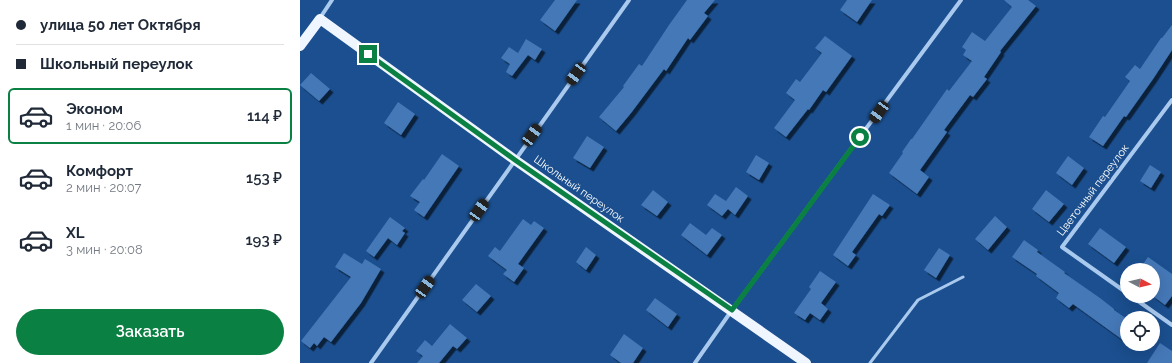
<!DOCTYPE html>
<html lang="ru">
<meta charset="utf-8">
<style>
:root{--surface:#fff;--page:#f2f2f3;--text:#1f2937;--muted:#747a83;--line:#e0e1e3;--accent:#0b8043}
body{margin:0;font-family:Raleway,sans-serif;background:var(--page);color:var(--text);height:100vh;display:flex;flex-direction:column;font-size:15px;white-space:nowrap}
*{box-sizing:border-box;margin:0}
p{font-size:13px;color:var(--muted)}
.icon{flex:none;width:22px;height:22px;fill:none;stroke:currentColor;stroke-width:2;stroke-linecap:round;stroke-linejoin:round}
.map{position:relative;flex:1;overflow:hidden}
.sheet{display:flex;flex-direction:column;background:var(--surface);width:300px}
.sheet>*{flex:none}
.top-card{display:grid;align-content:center;height:88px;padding:0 16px;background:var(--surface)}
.needle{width:26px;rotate:97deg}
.tools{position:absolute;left:820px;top:263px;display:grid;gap:8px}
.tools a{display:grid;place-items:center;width:40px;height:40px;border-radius:50%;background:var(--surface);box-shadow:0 4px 16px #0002;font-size:20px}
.end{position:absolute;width:18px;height:18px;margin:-9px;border:5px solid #0b8043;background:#fff;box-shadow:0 0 0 2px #fff}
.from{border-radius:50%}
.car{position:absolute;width:12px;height:24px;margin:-12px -6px;border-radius:5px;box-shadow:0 0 3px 1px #0007;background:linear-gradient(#222 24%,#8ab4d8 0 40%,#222 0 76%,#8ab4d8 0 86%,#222 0)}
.top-card b{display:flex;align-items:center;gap:14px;height:38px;font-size:15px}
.top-card b+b{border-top:1px solid var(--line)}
.top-card i{width:10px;height:10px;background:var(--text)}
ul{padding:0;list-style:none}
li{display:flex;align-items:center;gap:12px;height:56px;margin:0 8px 6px;padding:0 8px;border:2px solid transparent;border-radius:6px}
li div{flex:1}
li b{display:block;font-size:15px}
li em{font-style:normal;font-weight:600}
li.selected{border-color:var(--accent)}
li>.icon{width:36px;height:36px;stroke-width:1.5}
.button{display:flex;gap:8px;margin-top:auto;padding:8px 16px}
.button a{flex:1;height:46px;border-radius:24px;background:var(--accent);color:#fff;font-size:16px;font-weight:600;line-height:46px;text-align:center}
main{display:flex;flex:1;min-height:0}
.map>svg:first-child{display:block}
.building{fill:#4478b7;filter:url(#shadow)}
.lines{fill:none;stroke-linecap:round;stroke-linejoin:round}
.service{stroke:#a9c9ee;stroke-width:3}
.minor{stroke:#a9c9ee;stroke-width:4}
.primary{stroke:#f0f6ff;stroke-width:10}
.route{stroke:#0b8043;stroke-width:5}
.labels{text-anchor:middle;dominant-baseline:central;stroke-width:3;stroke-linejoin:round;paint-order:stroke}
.street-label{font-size:11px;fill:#fff;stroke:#1b4f8f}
</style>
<main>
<section class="sheet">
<div class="top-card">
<b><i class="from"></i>улица 50 лет Октября</b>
<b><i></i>Школьный переулок</b>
</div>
<ul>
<li class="selected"><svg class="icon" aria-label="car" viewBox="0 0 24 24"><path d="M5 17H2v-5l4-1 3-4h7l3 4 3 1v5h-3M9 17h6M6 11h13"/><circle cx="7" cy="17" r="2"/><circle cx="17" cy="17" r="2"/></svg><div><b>Эконом</b><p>1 мин · 20:06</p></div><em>114 ₽</em></li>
<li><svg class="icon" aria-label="car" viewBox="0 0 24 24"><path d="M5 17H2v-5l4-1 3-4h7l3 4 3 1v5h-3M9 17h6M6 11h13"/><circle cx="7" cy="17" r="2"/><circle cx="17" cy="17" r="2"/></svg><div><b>Комфорт</b><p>2 мин · 20:07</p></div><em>153 ₽</em></li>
<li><svg class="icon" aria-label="car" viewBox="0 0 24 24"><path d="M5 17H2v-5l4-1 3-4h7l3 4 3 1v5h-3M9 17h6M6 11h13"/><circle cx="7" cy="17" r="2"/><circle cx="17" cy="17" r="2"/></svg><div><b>XL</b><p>3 мин · 20:08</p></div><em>193 ₽</em></li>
</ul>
<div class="button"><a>Заказать</a></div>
</section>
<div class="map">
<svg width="872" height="363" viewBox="0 0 872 363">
<defs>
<filter id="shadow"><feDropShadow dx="3.5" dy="3.5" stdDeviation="0" flood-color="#0009"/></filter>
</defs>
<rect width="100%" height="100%" fill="#1b4f8f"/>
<path class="building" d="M255,0H277L255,31L240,20Z
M387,0H415L404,13L408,16L390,40L388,38L366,71L364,69L331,113L316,131L299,117L324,87L323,86L339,64L342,66L369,25Z
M547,0H572L557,22L540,10Z
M704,0H728L736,6L700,51L701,52L684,77L687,79L673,97L670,95L644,130L647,132L620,170L629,177L617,194L589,173L603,153L602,152L611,139H612L647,89L649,91L672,61L663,55L666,50L662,47L672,32L685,41L712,7Z
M872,25V50L853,79L826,117L824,116L803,146L789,137L803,116L805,117L830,81L825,77L835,65L840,69L861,38H862Z
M525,36L552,56L526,92L523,90L509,110L508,109L486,137L474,128L495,100L486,93L496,79L500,82L522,53L515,48Z
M226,39L242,49L235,60L228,55L212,76L206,72L210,64L201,58L209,47L218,53Z
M11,73L30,89L19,101L0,85Z
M98,102L115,114L101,135L84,123Z
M287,136L304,147L290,168L273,158Z
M142,154L159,166L124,217L114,210L120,202L110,196L123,179L124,180Z
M456,155L469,163L459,180L446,172Z
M768,156L784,168L772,185L756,173Z
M850,165L861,172L851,188L840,181Z
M436,187L448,196L435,215L428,209L422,216L407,205L415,194L426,201Z
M353,190L368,202L357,216L341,205Z
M746,190L764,204L749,222L732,209Z
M573,194L590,205L582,216L579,214L552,252L556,255L548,266L533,255Z
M695,216L707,227L688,250L675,239Z
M90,217L105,228L102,231L105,233L97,245L88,238L74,257L66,251Z
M223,219L231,225L234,221L244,228L218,264L224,268L214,282L203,274L207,270L188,256L195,247L200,251Z
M390,223L406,235L412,228L422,235L407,255L381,235Z
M800,228L826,247L814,263L788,244Z
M724,240L738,250L737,252L765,272L764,273L800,298L814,309V310L827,319V343L773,304L769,308L756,298L759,293L736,276L737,274L712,257Z
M286,247L296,255L286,270L276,262Z
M639,248L650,255L636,278L624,270Z
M44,253L62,264L65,259L81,269L61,303L31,342L24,337L17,346L14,343L10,348L1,341L51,277L35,267Z
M848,257L872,274V296L865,305L853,296V270H839Z
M520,271L536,282L521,303L528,309L520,320L510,313L505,320L494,313L511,289L509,287Z
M176,284L191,296L177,312L162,300Z
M355,298L377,314L368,327L346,310Z
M150,324L167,338L157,349L153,346L139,363H117L123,356L116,351L125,340L132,346Z
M324,334L343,348L333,363H321L310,355Z
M860,343L872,351V363H847Z"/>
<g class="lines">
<path class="service" d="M570,363L618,300L663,277"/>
<path class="minor" d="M20,18L32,0
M827,293L762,247L872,100
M831,296L872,325
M71,363L329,0
M395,363L432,310L661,0"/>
<path class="primary" d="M0,46L20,19L215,160L506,363"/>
</g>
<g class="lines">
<path class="route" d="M68,54L215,160L432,310L560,137"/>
</g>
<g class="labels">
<g class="street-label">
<text transform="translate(279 189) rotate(35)">Школьный переулок</text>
<text transform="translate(793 190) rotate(-53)">Цветочный переулок</text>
</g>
</g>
</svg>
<div class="tools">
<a><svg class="needle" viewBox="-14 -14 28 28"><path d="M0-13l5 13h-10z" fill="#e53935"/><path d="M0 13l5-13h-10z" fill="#747a83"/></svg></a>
<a><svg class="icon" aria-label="locate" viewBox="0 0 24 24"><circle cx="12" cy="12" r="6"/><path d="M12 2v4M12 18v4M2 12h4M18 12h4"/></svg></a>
</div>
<i class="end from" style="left:560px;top:137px"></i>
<i class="end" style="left:68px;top:54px"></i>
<i class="car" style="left:276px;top:74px;rotate:216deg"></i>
<i class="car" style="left:579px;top:112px;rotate:216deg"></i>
<i class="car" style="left:232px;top:135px;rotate:36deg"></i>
<i class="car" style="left:179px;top:210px;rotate:35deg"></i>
<i class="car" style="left:125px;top:287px;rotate:35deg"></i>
</div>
</main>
